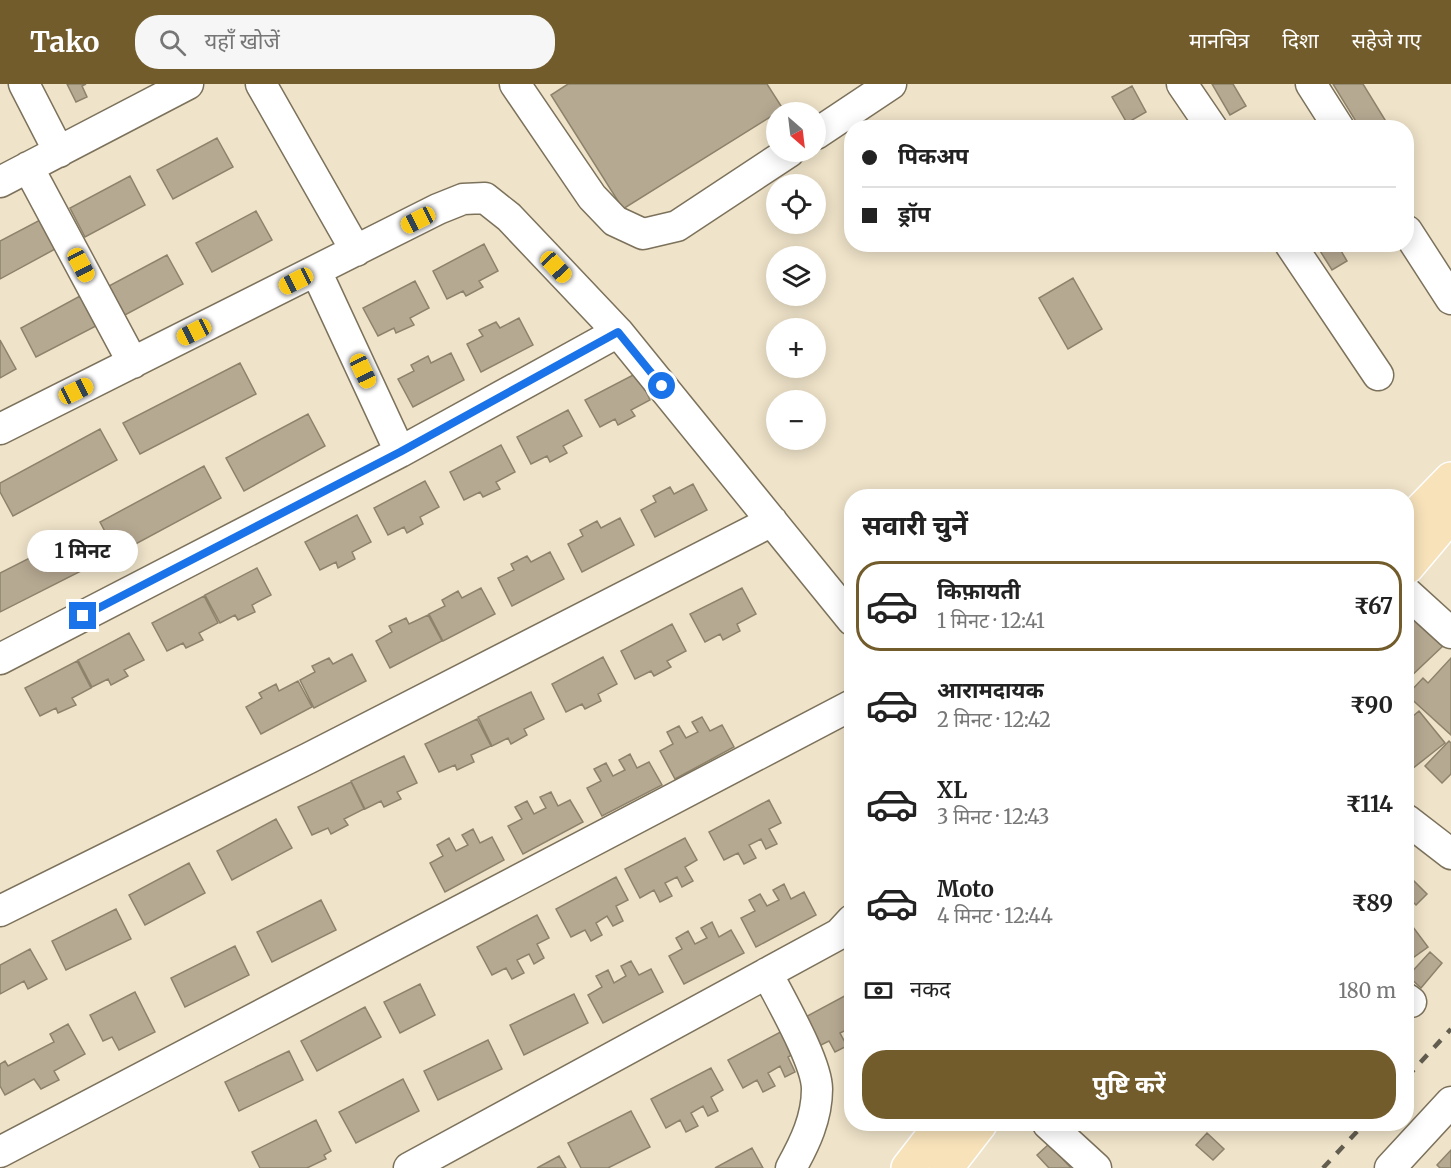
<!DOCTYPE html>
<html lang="hi">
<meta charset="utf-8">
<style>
:root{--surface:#fff;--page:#f6f6f6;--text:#222;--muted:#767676;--line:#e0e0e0;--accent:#735c2c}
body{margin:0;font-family:Merriweather,"Noto Sans Devanagari",serif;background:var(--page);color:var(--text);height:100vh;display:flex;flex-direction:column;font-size:22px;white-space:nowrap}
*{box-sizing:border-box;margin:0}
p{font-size:20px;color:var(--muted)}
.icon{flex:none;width:33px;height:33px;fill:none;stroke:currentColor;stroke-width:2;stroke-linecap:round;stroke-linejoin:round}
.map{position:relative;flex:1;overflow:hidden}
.panel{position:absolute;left:844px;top:405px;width:570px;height:642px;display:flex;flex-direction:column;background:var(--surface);border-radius:24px;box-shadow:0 3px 15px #0003}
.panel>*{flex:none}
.guide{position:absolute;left:844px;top:36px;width:570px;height:132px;border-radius:24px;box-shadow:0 3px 15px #0003;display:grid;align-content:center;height:132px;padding:0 18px;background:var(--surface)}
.needle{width:39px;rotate:152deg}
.buttons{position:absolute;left:766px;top:18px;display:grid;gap:12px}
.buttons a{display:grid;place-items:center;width:60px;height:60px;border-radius:50%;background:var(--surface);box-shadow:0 3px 15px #0003;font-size:30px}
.end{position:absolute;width:27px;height:27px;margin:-14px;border:8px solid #1a73e8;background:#fff;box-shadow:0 0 0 3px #fff}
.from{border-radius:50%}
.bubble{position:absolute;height:42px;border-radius:21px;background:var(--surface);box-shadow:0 3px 15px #0003;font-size:20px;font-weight:700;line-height:42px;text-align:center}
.car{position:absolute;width:18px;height:36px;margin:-18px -9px;border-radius:8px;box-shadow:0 0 4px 2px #0007;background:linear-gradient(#f5c518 24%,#345 0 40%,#f5c518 0 76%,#345 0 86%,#f5c518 0)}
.guide b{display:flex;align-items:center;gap:21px;height:57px;font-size:22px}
.guide b+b{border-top:2px solid var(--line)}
.guide i{width:15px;height:15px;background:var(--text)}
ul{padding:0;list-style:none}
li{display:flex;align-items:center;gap:18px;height:90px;margin:0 12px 9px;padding:0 6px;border:3px solid transparent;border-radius:24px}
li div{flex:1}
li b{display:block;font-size:22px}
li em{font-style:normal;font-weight:700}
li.active{border-color:var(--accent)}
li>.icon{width:54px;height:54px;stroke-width:1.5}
h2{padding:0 18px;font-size:27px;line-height:72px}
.pay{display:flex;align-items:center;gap:15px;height:66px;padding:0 18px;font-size:22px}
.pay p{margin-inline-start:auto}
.primary-button{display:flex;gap:12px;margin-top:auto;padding:12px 18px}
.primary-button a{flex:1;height:69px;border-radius:24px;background:var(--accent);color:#fff;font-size:24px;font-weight:700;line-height:69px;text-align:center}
header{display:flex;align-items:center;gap:36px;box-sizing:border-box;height:84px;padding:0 30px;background:var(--accent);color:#fff}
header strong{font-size:28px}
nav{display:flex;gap:33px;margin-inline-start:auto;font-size:21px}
.search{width:420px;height:54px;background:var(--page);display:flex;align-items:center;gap:15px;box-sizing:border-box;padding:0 21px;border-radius:24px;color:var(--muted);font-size:22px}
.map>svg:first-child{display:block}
.building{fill:#b6a992;stroke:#8d826b;stroke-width:1.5}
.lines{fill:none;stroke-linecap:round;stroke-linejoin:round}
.minor-casing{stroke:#7c715b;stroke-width:33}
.major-casing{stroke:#fff;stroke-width:36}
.minor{stroke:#fff;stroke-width:30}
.major{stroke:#f7e2ba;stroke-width:33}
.rail{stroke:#625d4f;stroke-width:4.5;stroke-dasharray:10 10;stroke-linecap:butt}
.route{stroke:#1a73e8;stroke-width:8}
</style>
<header>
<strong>Tako</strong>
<div class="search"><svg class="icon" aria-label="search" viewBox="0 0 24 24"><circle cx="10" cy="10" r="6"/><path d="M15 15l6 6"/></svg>यहाँ खोजें</div>
<nav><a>मानचित्र</a><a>दिशा</a><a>सहेजे गए</a></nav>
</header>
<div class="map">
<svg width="1451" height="1084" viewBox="0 0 1451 1084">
<rect width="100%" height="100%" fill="#efe3c9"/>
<path class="building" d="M67,0H86L82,2L87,13L76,18Z
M568,0H767L783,25L623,125L551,11Z
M1212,0H1233L1246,22L1230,31Z
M1333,0H1363L1390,44H1360Z
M1132,2L1146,28L1127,39L1112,13Z
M217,54L233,83L173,115L157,86Z
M130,92L145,121L85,153L70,124Z
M256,127L272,156L212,188L196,159Z
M42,135L57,164L0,195V157Z
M484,160L498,187L479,197L483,203L466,212L463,207L447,215L433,187Z
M1319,160H1337L1347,177L1332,186L1317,162Z
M167,171L183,200L123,232L107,203Z
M1073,194L1102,245L1068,265L1039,214Z
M415,197L429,224L410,234L414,241L396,249L394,244L378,252L363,224Z
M80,212L96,242L36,273L21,244Z
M519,234L533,261L481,288L467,260L483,252L479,246L496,238L500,244Z
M0,256L16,285L0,294Z
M451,269L464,296L413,323L398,295L414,287L411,281L428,272L431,279Z
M240,279L256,310L140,370L123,339Z
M637,289L650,316L631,326L635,332L618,341L615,335L600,343L585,316Z
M568,326L582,352L563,362L567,369L550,378L547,372L531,380L517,353Z
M308,330L325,362L244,407L226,374Z
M100,345L117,376L13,432L0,408V399Z
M501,361L515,388L496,398L500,405L483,413L480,408L464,416L450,388Z
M204,382L221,414L117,470L100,438Z
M425,397L439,423L420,433L423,440L407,449L404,443L388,451L374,424Z
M693,400L707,426L655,453L641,426L656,418L653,412L670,403L674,410Z
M357,431L371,458L352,468L355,475L338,484L336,478L320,486L305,458Z
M620,434L634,461L582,488L568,460L583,452L580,446L597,437L601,444Z
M77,450L93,481L0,528V489Z
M550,468L564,495L512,522L498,494L514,486L511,480L527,472L531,478Z
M257,484L271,511L252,521L255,528L238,536L235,531L220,539L205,511Z
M481,504L495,530L443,557L429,530L445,522L442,516L458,507L462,514Z
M742,504L756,530L737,540L740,547L723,556L720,550L705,558L690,530Z
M204,512L218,539L199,549L203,556L186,564L183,559L167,567L152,539Z
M1407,521L1445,560L1407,596Z
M428,531L442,557L390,584L376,557L392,548L389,542L406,534L409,540Z
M672,540L686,567L667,577L671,583L654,592L651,587L635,595L621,567Z
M129,549L144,576L124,586L128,592L111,601L108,595L92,603L78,576Z
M352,570L366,597L314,624L300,596L315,588L312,582L329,574L333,580Z
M603,573L617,600L598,610L601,617L585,625L582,620L566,628L552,600Z
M1451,574V651L1407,611L1423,594L1428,599Z
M77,577L91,604L72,614L76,621L58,629L56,624L40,632L25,604Z
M298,597L312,623L261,650L246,623L262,614L259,609L276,600L279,607Z
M531,608L544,635L524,645L527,651L511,660L508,654L492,662L478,633Z
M1419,627L1445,659L1412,685L1407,679V637Z
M702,633L710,647L722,641L734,663L675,695L660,667L673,660L667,648L679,642L686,654L698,648L692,638Z
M477,635L491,662L471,671L474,678L457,686L455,681L439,688L425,660Z
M1449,657L1451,659V690L1442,699L1425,682Z
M630,670L637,684L649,678L662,701L602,732L587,704L601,697L594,685L606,679L613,692L625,686L619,676Z
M404,672L417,699L397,708L401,715L384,723L381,717L365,725L351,697Z
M351,698L364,725L344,735L348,741L331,750L328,744L312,751L298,723Z
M551,708L558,722L570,716L583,738L523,770L508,742L522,735L515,723L527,717L534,730L546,724L540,713Z
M769,716L781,739L769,745L777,760L766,765L761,755L749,761L756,774L744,780L738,769L724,776L709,748Z
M276,735L292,764L232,796L217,767Z
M473,745L480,759L492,753L504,776L445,808L430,779L443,772L437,761L449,754L456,767L468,761L462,751Z
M685,754L697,776L685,783L693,797L682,803L677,793L665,799L672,812L660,818L654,806L640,814L625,785Z
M189,779L205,809L145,841L129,811Z
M616,793L628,816L616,822L623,837L613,842L607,832L596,839L602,851L591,857L585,846L571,853L556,825Z
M1412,795L1427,810L1416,821L1407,812V801Z
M784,800L791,815L804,808L816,831L756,863L741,834L755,827L749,816L760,810L767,822L779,816L773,806Z
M321,816L336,846L272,878L257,848Z
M116,825L131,855L66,886L52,857Z
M537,831L549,854L537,860L544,874L534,880L529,870L517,876L524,889L512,895L506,884L492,891L477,863Z
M1407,835L1428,863L1407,878Z
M712,838L719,853L731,846L744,869L684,900L669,872L682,865L676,854L688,847L695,860L707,854L701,844Z
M235,862L249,891L185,923L171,894Z
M30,865L47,895L28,905L24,897L0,910V881Z
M1430,868L1442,879L1421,904L1408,892Z
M631,877L639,891L651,885L663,908L603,939L588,911L602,903L596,892L608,886L614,899L626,892L621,882Z
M420,900L435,931L400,949L384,918Z
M135,908L155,948L119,966L112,953L103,957L90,931Z
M852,908V943L840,949L847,962L835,968L829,957L815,964L800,936Z
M574,910L588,939L524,971L510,941Z
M365,923L381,953L317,987L301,957Z
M68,940L85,970L54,987L59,996L41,1005L34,995L5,1011L0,1002V980L5,977L8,982L54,958L50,950Z
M788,944L800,966L788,973L795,988L785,993L780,982L768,989L775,1002L763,1008L757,996L743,1004L728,976Z
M488,956L502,985L438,1016L424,987Z
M289,967L303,996L239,1027L225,998Z
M711,984L723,1006L711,1013L718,1027L708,1032L703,1022L691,1029L698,1042L686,1048L680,1036L666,1044L651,1015Z
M403,995L419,1027L356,1059L339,1028Z
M631,1027L650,1063L608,1084H581L568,1059Z
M316,1036L331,1067L324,1071L326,1075L307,1084H260L252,1068Z
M1207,1049L1224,1065L1213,1076L1196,1061Z
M1049,1060L1071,1084H1049L1037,1071Z
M752,1064L763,1084H715Z
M1451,1066V1084H1440L1437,1081Z
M559,1072L566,1084H537Z"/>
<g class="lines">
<g class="minor-casing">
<path id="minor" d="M24,0L59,68
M261,0L356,167
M515,0L592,113L615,137L643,150L677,142L789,68
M1182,0L1212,44
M1311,0L1339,44
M816,50L891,0
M28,83L133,279
M0,98L188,0
M1407,147L1451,215
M1290,160L1378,291
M316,187L400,368
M0,345L438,125L463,115L485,114L509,133L618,248L852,536
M1407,509L1451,549
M0,575L400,368L618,248
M1407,736L1451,770
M0,827L309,674L772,437
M767,889C780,915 817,978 817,1005C817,1034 805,1059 791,1084
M1407,915L1411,918
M1048,1040L1096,1084
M0,1068L852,621
M409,1084L839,850L852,836
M1390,1084L1451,1018"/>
</g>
<g class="major-casing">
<path id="major" d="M1407,440L1451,395
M1407,483L1451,431
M908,1084L942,1040
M946,1084L980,1040"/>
</g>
<use href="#minor" class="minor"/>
<use href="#major" class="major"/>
<path class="rail" d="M1407,993L1451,945
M1323,1084L1364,1040"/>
</g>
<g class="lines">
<path class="route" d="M83,532L400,368L618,248L662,302"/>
</g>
</svg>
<div class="buttons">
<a><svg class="needle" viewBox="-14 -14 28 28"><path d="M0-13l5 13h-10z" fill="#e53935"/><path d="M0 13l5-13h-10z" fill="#767676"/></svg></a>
<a><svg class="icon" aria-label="locate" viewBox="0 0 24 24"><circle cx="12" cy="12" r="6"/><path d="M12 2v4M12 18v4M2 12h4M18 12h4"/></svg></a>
<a><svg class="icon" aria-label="layers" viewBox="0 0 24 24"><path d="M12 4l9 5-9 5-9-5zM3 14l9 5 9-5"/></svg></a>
<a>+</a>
<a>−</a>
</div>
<i class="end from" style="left:662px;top:302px"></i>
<i class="end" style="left:83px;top:532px"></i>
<div class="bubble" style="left:27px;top:446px;width:111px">1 मिनट</div>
<i class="car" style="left:418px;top:136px;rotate:243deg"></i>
<i class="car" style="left:81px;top:181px;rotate:152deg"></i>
<i class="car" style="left:556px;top:183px;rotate:137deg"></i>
<i class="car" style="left:296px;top:197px;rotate:243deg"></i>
<i class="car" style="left:194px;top:248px;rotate:243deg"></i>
<i class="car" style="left:363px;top:287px;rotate:155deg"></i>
<i class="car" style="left:76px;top:307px;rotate:64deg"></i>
<div class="guide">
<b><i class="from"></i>पिकअप</b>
<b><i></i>ड्रॉप</b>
</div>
<section class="panel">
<h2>सवारी चुनें</h2>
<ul>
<li class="active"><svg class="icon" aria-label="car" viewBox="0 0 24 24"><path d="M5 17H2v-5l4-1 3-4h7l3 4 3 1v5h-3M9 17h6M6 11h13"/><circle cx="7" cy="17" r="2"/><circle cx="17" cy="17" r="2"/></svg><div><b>किफ़ायती</b><p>1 मिनट · 12:41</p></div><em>₹67</em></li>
<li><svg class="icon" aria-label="car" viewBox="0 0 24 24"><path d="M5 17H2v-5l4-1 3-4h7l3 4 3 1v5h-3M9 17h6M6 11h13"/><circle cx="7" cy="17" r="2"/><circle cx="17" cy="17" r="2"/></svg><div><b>आरामदायक</b><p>2 मिनट · 12:42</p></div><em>₹90</em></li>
<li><svg class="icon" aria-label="car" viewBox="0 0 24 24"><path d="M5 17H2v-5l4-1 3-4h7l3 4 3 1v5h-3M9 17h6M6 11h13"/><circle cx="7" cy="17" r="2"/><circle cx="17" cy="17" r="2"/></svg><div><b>XL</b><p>3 मिनट · 12:43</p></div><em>₹114</em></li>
<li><svg class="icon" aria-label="car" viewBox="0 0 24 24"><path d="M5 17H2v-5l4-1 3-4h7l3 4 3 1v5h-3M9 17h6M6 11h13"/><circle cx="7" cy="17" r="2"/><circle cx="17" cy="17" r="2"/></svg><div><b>Moto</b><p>4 मिनट · 12:44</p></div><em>₹89</em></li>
</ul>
<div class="pay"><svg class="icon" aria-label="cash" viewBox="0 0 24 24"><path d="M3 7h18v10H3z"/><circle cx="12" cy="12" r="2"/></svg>नकद<p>180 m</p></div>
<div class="primary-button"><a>पुष्टि करें</a></div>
</section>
</div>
